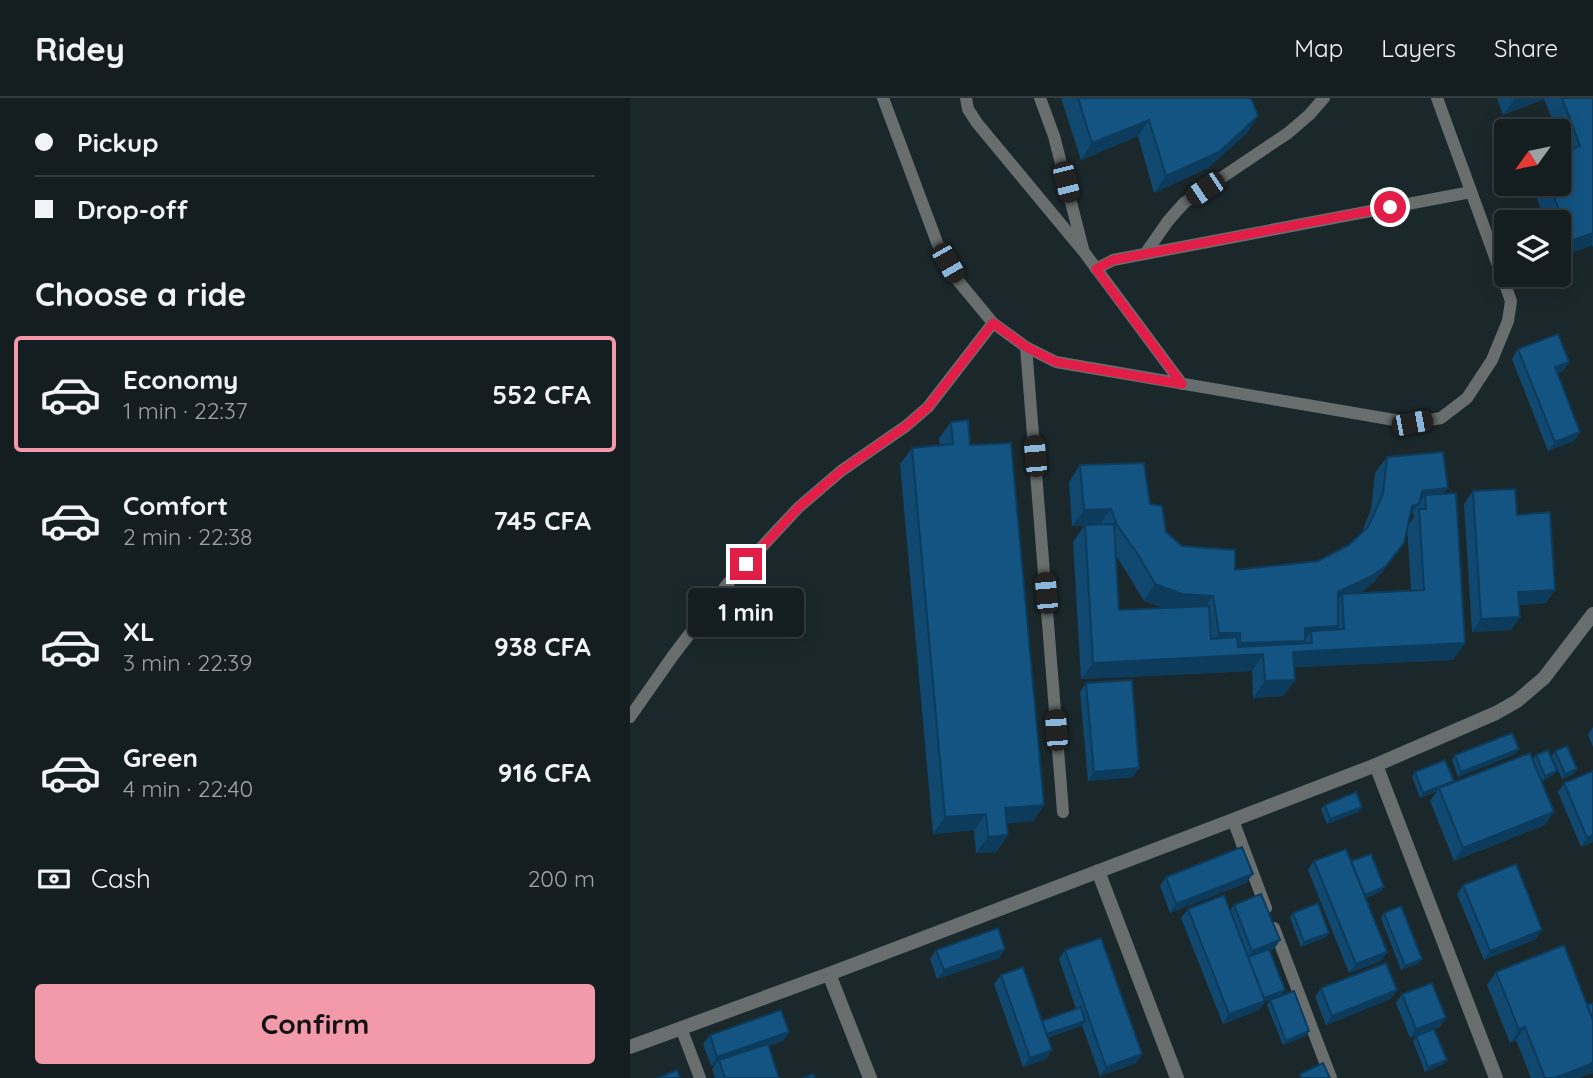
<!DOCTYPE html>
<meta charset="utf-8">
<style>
:root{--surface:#141e20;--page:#1d2729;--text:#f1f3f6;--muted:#9da2a5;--line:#333c3e;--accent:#f39aaa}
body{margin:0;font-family:Quicksand,sans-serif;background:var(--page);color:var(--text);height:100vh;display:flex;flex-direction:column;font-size:26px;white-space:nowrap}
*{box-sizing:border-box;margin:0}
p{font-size:23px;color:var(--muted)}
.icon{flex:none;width:38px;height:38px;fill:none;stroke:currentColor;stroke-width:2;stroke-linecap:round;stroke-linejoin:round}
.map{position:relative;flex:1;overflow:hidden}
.drawer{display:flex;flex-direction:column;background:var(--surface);width:630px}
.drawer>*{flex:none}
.guide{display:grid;align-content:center;height:154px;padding:0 35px;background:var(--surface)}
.needle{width:46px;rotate:237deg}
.controls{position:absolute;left:864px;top:21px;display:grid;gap:14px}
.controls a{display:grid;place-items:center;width:77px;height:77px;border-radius:7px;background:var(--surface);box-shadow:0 4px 18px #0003,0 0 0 2px var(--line);font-size:35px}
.end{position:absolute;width:32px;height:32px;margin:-16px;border:9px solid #e11d48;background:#fff;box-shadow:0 0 0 4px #fff}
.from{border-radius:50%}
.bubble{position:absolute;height:49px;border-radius:7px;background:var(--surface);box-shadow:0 4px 18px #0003,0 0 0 2px var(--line);font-size:23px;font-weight:700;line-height:49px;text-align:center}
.car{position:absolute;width:21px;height:42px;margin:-21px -10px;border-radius:9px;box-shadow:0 0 5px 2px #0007;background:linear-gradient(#222 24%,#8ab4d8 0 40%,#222 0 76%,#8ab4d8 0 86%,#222 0)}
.guide b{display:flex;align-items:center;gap:24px;height:66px;font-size:26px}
.guide b+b{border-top:2px solid var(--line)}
.guide i{width:18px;height:18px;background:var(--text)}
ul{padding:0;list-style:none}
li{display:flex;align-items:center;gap:21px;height:116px;margin:0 14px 10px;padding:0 21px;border:4px solid transparent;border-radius:7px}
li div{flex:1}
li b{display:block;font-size:26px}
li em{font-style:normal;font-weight:700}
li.on{border-color:var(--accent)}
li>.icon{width:63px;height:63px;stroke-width:1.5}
h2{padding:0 35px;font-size:32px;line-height:84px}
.pay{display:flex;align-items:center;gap:18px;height:77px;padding:0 35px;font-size:26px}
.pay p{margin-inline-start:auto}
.action{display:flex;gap:14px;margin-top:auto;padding:14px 35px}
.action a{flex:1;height:80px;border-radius:7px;background:var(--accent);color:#111;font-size:28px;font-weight:700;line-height:80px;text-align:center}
header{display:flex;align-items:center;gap:42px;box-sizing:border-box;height:98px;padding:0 35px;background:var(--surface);border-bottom:2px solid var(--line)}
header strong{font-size:33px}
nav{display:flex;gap:38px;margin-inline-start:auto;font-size:24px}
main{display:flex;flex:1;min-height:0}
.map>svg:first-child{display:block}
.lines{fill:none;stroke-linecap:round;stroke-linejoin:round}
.service{stroke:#686e6d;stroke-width:12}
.minor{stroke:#686e6d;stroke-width:14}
.wall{fill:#104870;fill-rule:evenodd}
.shaded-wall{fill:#0d3b5b}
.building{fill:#135482;stroke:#0d3b5b;stroke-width:2}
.route{stroke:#e11d48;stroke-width:9}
</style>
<header>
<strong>Ridey</strong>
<nav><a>Map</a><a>Layers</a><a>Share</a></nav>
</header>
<main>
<section class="drawer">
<div class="guide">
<b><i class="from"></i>Pickup</b>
<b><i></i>Drop-off</b>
</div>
<h2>Choose a ride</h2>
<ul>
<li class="on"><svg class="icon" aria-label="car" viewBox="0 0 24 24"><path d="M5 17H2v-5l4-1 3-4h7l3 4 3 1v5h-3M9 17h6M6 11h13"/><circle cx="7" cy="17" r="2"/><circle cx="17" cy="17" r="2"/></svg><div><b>Economy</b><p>1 min · 22:37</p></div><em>552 CFA</em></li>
<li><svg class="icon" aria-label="car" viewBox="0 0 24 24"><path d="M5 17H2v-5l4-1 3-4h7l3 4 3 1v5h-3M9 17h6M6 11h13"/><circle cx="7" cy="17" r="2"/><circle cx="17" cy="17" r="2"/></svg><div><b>Comfort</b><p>2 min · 22:38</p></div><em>745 CFA</em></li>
<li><svg class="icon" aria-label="car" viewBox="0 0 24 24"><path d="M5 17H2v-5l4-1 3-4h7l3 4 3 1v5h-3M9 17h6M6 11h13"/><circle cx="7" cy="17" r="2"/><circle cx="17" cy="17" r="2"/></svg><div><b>XL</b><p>3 min · 22:39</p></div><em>938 CFA</em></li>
<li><svg class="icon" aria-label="car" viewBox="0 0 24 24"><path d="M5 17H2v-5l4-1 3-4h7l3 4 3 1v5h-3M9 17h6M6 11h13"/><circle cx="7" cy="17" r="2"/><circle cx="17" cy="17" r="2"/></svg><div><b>Green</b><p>4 min · 22:40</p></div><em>916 CFA</em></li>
</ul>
<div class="pay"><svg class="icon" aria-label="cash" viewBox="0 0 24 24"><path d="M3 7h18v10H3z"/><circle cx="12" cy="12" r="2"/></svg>Cash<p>200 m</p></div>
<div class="action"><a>Confirm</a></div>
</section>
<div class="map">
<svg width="963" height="980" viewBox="0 0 963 980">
<rect width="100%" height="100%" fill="#1b282b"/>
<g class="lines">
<path class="service" d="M253,0L308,147L329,184L363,225L396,249L426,264L782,325L811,320L837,300L862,262L878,223L881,203L807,0
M336,0L338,11L347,25L454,154L552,286
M410,0L424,38L453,151
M515,156L538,123L554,105L658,35L679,17L694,0
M466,171L483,162L841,94
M396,249L433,714
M0,619L42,559L99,484L169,409L211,373L276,328L298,309L363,225
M603,722L636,810
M644,830L701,980
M51,930L70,980"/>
<path class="minor" d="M746,667L866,980
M468,773L547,980
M199,876L240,980
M0,949L199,876L603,722L746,667L866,615L887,603L914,580L963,516"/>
</g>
<path class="wall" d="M431,0H621L628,18L617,35L578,70L524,95L508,38L451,62Z
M867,0H963V149L962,147L930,160L929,124H916L901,86H929L935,54L929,40V33H927L914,1L873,17Z
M888,251L939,264L933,273L927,275L950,334L944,343L918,353L882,261Z
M321,324L340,347L414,707L403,723L377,725L378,737L366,754L346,755L344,732L303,736L270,366L282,350L310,347L309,340Z
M757,359L818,390L813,396L823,562L664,569L665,582L653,598L623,600L622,573L451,581L443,444L454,428H442L439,384L450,367L520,406L536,434L552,448L605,472L688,463L719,447L731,436L741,412L745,375ZM787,409L783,414L784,419L778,428L779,419ZM777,428L781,492L730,495L744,484L762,461L774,445ZM486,458L497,475L514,503L534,510L489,512Z
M843,393L887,417L925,492L916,505L889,507L890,519L881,532L842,534L834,406Z
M456,585L503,679L458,683L450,594Z
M963,629V649L958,637Z
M925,653L947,671L944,676L932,681L922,658Z
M885,656L828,679L822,662L825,657Z
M906,657L927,673L923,677L912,683L903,661Z
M963,673V744L951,749L928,694L934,685Z
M785,674L823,685L915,727L824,763L800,703L807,693L790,700L782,678Z
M695,707L732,709L728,714L697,726L691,711Z
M684,763H721L754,789L751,793L736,800L757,854L751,863L719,875L678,772Z
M623,776L616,785L540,815L530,788L536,779Z
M833,787L906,841L854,862L827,796Z
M604,807L650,842L644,851L640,853L655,892L651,897L635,903L629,912L593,926L551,820L558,811L600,812Z
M663,815L699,835L696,839L671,849L660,820Z
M754,815L789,865L771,872L751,820Z
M375,851L369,860L307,881L300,861L306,852Z
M435,852L512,956L506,965L470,978L452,927L418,940L422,952L416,961L393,969L364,886L371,877L412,923L446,911L429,861Z
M866,874L949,980H901L886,942L880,945L857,887Z
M691,890L767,892L760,901L696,927L685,899Z
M772,896L810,929L798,933L817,962L813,966L795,974L783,943L786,938L780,940L766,905Z
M640,902L679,933L676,938L653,947L637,907Z
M159,934L153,943L139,948L149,980H85L82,971L85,967L81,968L73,946L80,937Z"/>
<path class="shaded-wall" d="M885,0H915L873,17Z
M628,18L617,35L578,70L524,95L536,78Z
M519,22L508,38L451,62L462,45Z
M963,135L962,147L930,160L941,143Z
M939,264L933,273L919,278L925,269Z
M950,334L944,343L918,353L925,344Z
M818,390L806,406L795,397L777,422L770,424L792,393Z
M481,411L469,428H442L454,412Z
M774,445L744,484L731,495L712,496L704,507L708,494Z
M525,486L583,498L571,515L540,512L514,503Z
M925,492L916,505L879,507L888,494Z
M890,519L881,532L842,534L851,521Z
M708,528L697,545L681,533L667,553L835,545L823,562L651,570L633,556L622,573L451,581L463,565L601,558L610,545L675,530Z
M589,535H610L599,551L577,552Z
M665,582L653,598L623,600L635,583Z
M889,651L885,656L828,679L831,674Z
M509,670L503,679L458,683L464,674Z
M947,671L944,676L932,681L935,676Z
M927,673L923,677L912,683L915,678Z
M824,683L820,688L809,690L807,693L790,700L793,695Z
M414,707L403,723L364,727L375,710Z
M732,709L728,714L697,726L700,721Z
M924,714L915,727L824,763L833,750Z
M356,716L344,732L303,736L315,719Z
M378,737L366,754L346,755L358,739Z
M963,737V744L951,749L957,740Z
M623,776L616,785L540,815L546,806Z
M754,789L751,793L732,801L735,797Z
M912,832L906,841L854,862L860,853Z
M699,835L696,839L671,849L674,844Z
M650,842L644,851L619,861L618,860L622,853Z
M375,851L369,860L307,881L314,872Z
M757,854L751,863L719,875L726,866Z
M792,861L789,865L771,872L775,868Z
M655,892L651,897L635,903L629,912L593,926L599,916L634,900Z
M767,892L760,901L696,927L702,918Z
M816,920L810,929L780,940L786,931Z
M455,923L452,928L412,942L415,937Z
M895,929L886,942L880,945L889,932Z
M679,933L676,938L653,947L656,943Z
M159,934L153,943L90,965L89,962L85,967L81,968L87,959Z
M422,952L416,961L393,969L400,960Z
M512,956L506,965L470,978L476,969Z
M817,962L813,966L795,974L798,969Z
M963,965V975L949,980H925Z"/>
<path class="building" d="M448,0H621L628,18L589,54L536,78L519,22L462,45Z
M932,0H963V135L941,143L919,86H929V56L950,48Z
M928,236L939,264L925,269L950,334L925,344L888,251Z
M338,322L340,347L381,345L414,707L375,710L378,737L358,739L356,716L315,719L282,350L323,346L321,324Z
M813,354L818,390L792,393L789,406L782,408L774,445L756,468L742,478L708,494V528L675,530V543L610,545V535H589L583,498L552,496L525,486L509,458L487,427L481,411L454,412L450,367L514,365L520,406L532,408L536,434L552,448L605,452V472L688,463L719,447L738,429L753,396L757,359Z
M885,391L887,417L920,414L925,492L888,494L890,519L851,521L843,393Z
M826,395L835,545L663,554L665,582L635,583L633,556L463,565L455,427L484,426L489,512L579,508L581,541L607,539L608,549L682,545L681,533L714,531L712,496L794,492L789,411H796L795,397Z
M502,582L509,670L464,674L456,585Z
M882,635L889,651L831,674L825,657Z
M937,648L947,671L935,676L925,653Z
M918,652L927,673L915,678L906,657Z
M900,655L924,714L833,750L809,690Z
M815,662L824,683L793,695L785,674Z
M963,673V737L957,740L934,685Z
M726,694L732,709L700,721L695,707Z
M612,749L623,776L546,806L536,779Z
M716,751L757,854L726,866L684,763Z
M741,756L754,789L735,797L721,763Z
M886,766L912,832L860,853L833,787Z
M631,796L650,842L622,853L604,807Z
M594,797L635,903L599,916L558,811Z
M688,805L699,835L674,844L663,815Z
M771,808L792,861L775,868L754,815Z
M368,830L375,851L314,872L306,852Z
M471,840L512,956L476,969L435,852Z
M934,847L963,922V965L925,980H915L895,929L889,932L866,874Z
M639,851L655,892L634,900L618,859Z
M756,865L767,892L702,918L691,890Z
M393,869L422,952L400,960L371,877Z
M802,885L816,920L786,931L772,896Z
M664,893L679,933L656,943L640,902Z
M963,905V922L957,907Z
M451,909L455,923L417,936L412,923Z
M151,912L159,934L87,959L80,937Z
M804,931L817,962L798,969L786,938Z
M138,946L149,980H95L89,962Z
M693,965L700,980H671L670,976Z
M47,972L50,980H27Z
M183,976L185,980H173Z"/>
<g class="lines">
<path class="route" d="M116,466L169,409L211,373L276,328L298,309L363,225L396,249L426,264L552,286L466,171L483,162L760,109"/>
</g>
</svg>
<div class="controls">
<a><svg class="needle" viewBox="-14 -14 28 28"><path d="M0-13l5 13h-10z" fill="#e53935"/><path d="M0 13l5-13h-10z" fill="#9da2a5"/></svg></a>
<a><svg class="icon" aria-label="layers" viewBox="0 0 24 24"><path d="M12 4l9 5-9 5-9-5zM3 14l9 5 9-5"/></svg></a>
</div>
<i class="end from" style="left:760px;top:109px"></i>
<i class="end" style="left:116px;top:466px"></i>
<div class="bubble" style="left:58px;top:490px;width:116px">1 min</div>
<i class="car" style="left:436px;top:84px;rotate:166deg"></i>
<i class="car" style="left:575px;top:91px;rotate:236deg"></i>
<i class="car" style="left:318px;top:165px;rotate:150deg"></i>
<i class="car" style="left:782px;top:325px;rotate:79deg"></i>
<i class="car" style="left:405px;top:358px;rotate:355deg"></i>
<i class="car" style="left:416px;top:495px;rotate:355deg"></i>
<i class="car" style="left:426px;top:632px;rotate:356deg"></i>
</div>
</main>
